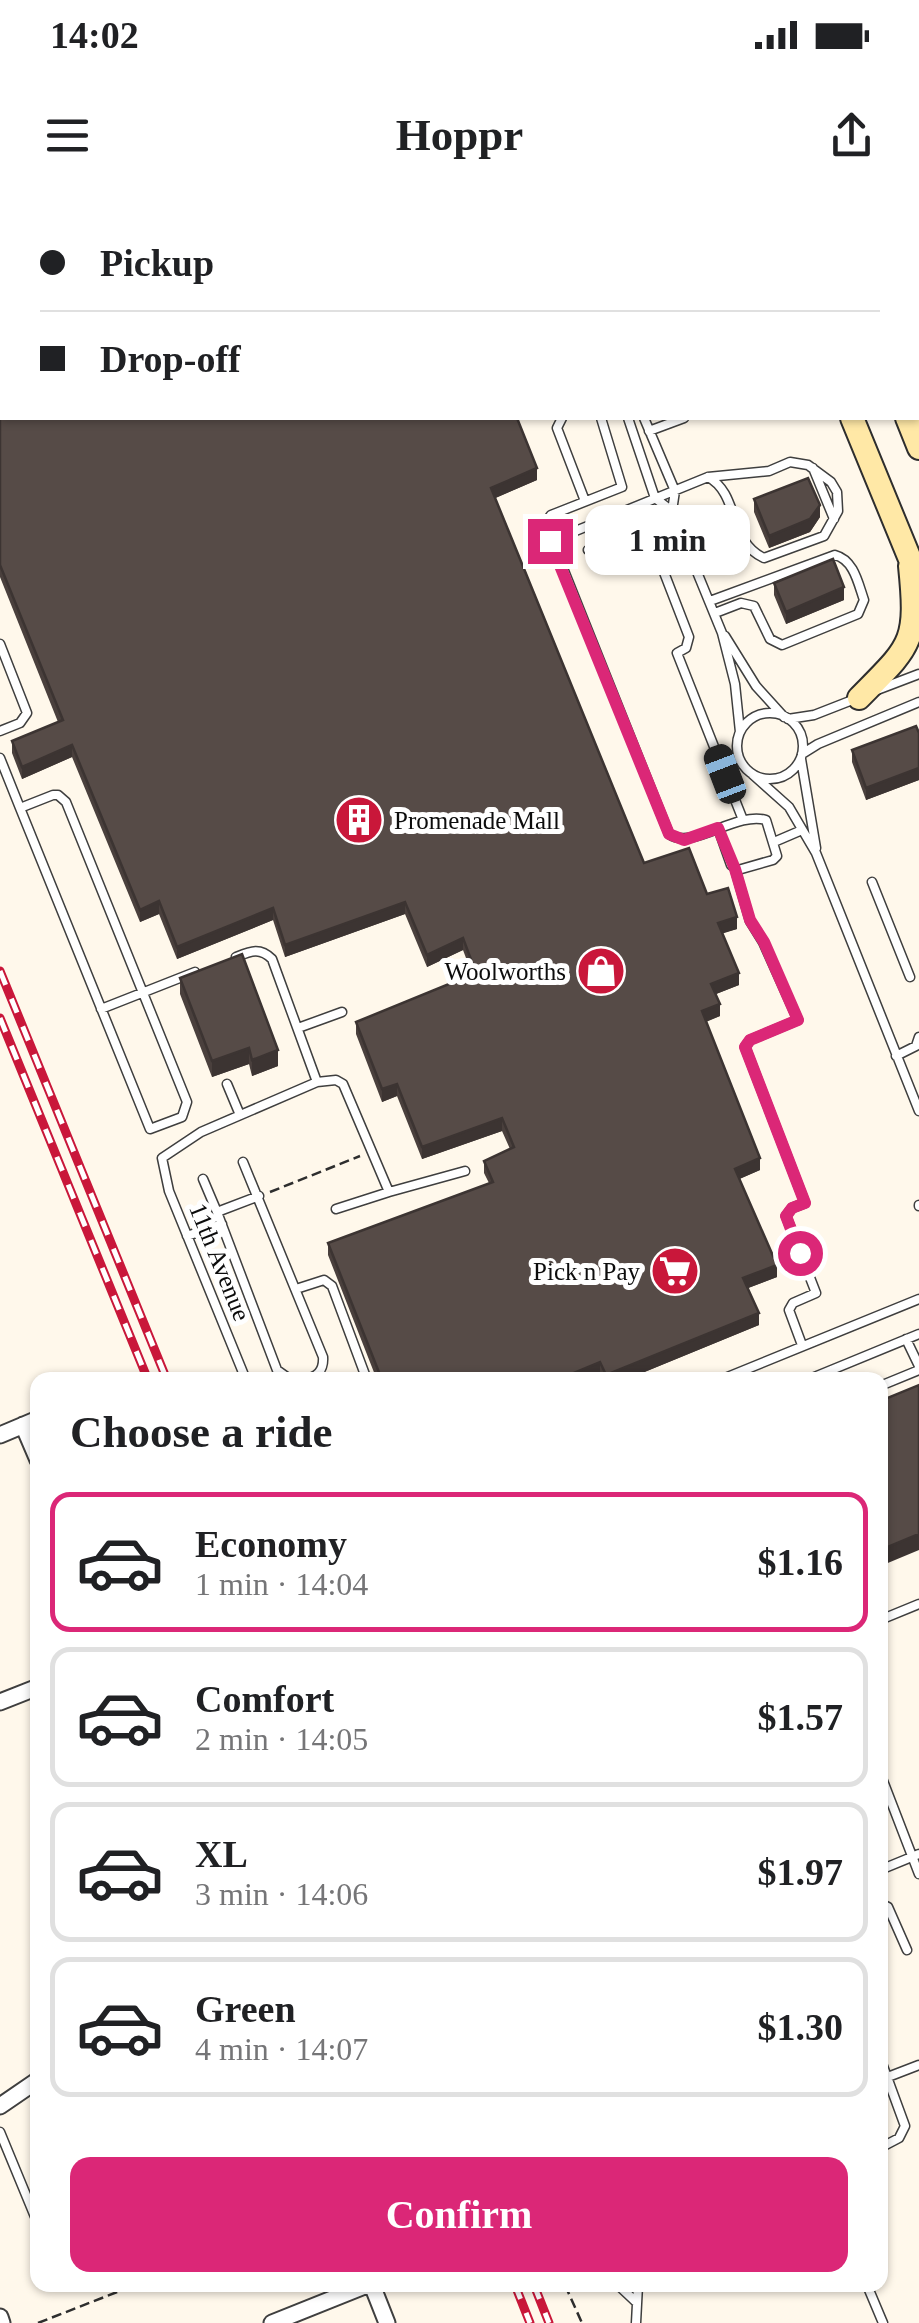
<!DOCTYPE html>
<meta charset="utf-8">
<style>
:root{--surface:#fff;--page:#f2f2f2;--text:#202124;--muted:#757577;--line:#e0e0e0;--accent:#db2777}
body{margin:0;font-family:"Times New Roman",serif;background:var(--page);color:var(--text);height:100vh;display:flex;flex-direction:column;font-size:38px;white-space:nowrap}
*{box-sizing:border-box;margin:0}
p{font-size:32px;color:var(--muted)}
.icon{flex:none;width:55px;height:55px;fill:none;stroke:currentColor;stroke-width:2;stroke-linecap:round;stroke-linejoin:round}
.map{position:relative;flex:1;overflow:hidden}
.panel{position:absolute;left:30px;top:1172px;width:858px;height:920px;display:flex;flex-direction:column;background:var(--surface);border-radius:20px;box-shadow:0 2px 8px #0004}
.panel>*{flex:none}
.top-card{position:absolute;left:0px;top:0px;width:920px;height:220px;box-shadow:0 2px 8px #0004;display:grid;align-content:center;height:220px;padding:0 40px;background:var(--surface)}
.end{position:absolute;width:45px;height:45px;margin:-22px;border:12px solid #db2777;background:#fff;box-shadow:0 0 0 5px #fff}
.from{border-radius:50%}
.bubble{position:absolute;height:70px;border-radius:20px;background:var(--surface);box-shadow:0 2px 8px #0004;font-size:32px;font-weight:600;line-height:70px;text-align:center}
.car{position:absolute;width:30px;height:60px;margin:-30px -15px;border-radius:12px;box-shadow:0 0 8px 2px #0007;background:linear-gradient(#222 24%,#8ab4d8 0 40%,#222 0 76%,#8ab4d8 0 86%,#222 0)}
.top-card b{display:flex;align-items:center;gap:35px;height:95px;font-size:38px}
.top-card b+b{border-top:2px solid var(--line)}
.top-card i{width:25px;height:25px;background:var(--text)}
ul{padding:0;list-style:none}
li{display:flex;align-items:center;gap:30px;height:140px;margin:0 20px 15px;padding:0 20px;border:5px solid var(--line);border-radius:20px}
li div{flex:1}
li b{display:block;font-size:38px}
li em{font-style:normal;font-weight:600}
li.on{border-color:var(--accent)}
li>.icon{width:90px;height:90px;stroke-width:1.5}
h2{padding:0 40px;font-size:45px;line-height:120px}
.action{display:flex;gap:20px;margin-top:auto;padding:20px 40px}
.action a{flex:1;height:115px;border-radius:20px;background:var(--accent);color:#fff;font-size:40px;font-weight:600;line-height:115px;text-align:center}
.status{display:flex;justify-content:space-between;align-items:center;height:70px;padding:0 50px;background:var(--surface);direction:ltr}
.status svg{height:28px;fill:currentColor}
header{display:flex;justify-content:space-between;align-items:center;height:130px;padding:0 40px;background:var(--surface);font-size:45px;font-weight:600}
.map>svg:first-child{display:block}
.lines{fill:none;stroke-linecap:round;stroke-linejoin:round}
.lane-casing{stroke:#3f3f3f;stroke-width:11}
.street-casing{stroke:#3f3f3f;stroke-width:19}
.secondary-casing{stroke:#2e2e2e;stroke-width:26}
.path{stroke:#2e2e2e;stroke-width:2.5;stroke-dasharray:10 5;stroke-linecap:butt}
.lane{stroke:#fff;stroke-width:8}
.street{stroke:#fff;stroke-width:15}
.secondary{stroke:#ffe8a6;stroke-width:22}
.rail-casing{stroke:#c9173a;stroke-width:9}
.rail{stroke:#fff;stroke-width:5;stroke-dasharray:15;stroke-linecap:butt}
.wall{fill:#4a403d}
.shaded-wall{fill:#3c3432}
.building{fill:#564b47;stroke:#3c3432;stroke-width:2.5}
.route{stroke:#db2777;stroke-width:12}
.labels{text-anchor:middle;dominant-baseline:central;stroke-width:10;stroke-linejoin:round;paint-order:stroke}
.poi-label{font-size:25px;fill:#0c0c0c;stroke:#fff;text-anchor:end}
.street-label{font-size:25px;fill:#0c0c0c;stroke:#fff}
</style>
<div class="status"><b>14:02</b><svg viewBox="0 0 49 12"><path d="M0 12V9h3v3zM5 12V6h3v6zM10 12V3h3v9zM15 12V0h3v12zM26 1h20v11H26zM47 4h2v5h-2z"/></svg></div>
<header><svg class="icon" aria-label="menu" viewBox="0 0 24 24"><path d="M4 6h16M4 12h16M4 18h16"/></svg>Hoppr<svg class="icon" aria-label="share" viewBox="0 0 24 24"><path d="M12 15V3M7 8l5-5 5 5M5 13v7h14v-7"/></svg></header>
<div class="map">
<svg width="919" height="2123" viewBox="0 0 919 2123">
<rect width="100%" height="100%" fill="#fff8eb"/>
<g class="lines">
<g class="lane-casing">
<path id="lane" d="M552,0L553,2
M41,2L46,0
M124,2L131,0
M0,22L2,21
M562,218L557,228L585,301
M601,218L622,287L551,315L545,323L669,634C692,651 736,611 766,620L777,656L773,660L738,670L731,665L718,628
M628,218L655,298L672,311
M644,218L675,291L672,311L722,433L735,484L740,532
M649,231L684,218
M813,268L834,319
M551,341L708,277L769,271L790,262L808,265L831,282L837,292L838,311L824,336L764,358C728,342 740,294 708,277
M588,350L634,330L648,331L689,437L686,448L677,453L743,620
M710,401L835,355C854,360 858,383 864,400L858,414L782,445L770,439L754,406L741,403L715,413
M725,436L756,486L784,517
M0,444L27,513L20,523L0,531
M877,490L919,474
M737 546a33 33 0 1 1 66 0a33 33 0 1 1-66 0Z
M788,519L814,515L855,499
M802,554L818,544L919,502
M0,558L20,608
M801,559L816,648
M752,574L789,607L816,653L919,911
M53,595H58L66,602L187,902L182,917L150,929L20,608Z
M774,642L802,630
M735,669L750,721L763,742L798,820L750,840L745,847L805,1003L792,1008L786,1016L816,1093L793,1103L789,1110L802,1145
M872,682L910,777
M236,757C251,751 260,747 272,759L317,882L336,880L343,884L389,992L465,971
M101,809L195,772
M298,828L342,812
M896,856L916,846L919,837
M227,884L240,915
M243,962L323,1157C324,1171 317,1177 303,1180
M203,979L217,1012
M259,996L217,1012L277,1170L291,1180
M919,1005V1006
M336,1009L389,992
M187,1036L222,1024
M296,1089L324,1080L332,1086L367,1180
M906,1139L919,1166
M246,1180L169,991L162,958L201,932L317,882
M720,1180L919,1099
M807,1180L919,1134
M880,1186L919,1170
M880,1420L919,1404
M880,1573L919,1674
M880,1670L919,1654
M880,1703L888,1707L907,1750
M880,1858L905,1926L899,1938L880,1948
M880,1880L919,1865
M0,1932L38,2024
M618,2085L635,2101
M867,2085L883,2123
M636,2123L638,2085"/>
</g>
<g class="street-casing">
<path id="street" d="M917,0L919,6
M23,1225L38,1260
M0,1235L38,1219
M0,1502L38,1487
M0,1906L38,1880
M372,2085L387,2123
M0,2117L2,2123
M272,2123L367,2085"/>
</g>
<g class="secondary-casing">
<path id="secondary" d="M762,0L764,2
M819,0L820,2
M852,218L919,381
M907,218L919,248
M859,498C911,445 918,444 910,366"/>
</g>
<path class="path" d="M918,176L919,175
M270,992L360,956
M565,2085L582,2123
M38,2123L135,2085"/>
<use href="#lane" class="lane"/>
<use href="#street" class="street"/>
<use href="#secondary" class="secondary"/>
<g class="rail-casing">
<path id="rail" d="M0,771L167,1180
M0,818L148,1180
M515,2085L530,2123
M534,2085L549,2123"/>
</g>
<use href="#rail" class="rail"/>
</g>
<path class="wall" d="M0,55L537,280L495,298L644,663L707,694L737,729L722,733L739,785L716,794L720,816L706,822L760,970L739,979L777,1077L748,1088L759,1125L625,1180H603L600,1174L586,1180H377L328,1055V1043L489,983L484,973V961L510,949L502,931L422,959L397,896L382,902L356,834V822L472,774L463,750L427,767L405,714L285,757L273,720L177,759L159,714L140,722L72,557L22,579L12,553V541L58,522L0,377Z
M754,299L820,317L810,332L769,348L754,312Z
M774,383L844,400L786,424L774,395Z
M919,533V580L866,600L852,562V550Z
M180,778L278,866L252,876L249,864L212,877L180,794Z
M919,1185L883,1365L880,1358V1201Z"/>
<path class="shaded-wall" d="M650,0H690L684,2H644Z
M537,268V280L491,300V288Z
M820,305V317L810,332L769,348V336Z
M844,387V400L786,424V412Z
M72,545V557L22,579V567Z
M919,568V580L866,600V588Z
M159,701V714L140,722V710Z
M405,702V714L285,757V745Z
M273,708V720L177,759V747Z
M737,717V729L718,735V723Z
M463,738V750L427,767V755Z
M739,773V785L711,796V784Z
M720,804V816L702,823V811Z
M249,848V864L212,877V861Z
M278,850V866L252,876V860Z
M397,884V896L382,902V889Z
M502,918V931L422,959V947Z
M760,958V970L735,981V969Z
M777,1065V1077L743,1090V1078Z
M759,1113V1125L625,1180H606V1175Z
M600,1162V1174L586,1180H557Z
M919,1334V1350L883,1365V1349Z"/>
<path class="building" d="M137,0H240L241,2H130Z
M581,0H650L644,2H582Z
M2,54V218H517L537,268L491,288L644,663L689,648L707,694L728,688L737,717L718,723L739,773L711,784L720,804L702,811L760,958L735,969L777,1065L743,1078L759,1113L606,1175L600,1162L557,1180H382L328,1043L493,982L484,961L514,947L502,918L422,947L397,884L382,889L356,822L476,773L463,738L427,755L405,702L285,745L273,708L177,747L159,701L140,710L72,545L22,567L12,541L63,520L0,365V55Z
M808,278L820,305L810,319L769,336L754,299Z
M833,359L844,387L786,412L774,383Z
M916,526L919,533V568L866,588L852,550Z
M242,754L278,850L252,860L249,848L212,861L180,778Z
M919,1185V1334L883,1349L880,1342V1201Z"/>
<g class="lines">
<path class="route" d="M550,341L669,634L684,640L718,628L735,669L750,720L764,742L798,820L750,840L745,847L805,1003L792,1008L786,1016L800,1053"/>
</g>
<defs>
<g id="building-disc" transform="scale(2.5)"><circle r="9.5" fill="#c9173a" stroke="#fff"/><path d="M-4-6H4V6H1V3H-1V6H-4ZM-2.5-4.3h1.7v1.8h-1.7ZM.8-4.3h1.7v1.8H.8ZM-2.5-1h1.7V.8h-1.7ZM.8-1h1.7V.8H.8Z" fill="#fff"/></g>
<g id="shop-disc" transform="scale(2.5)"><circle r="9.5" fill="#c9173a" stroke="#fff"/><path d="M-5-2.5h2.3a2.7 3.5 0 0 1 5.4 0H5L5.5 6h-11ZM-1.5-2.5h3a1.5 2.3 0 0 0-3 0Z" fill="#fff"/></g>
<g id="supermarket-disc" transform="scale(2.5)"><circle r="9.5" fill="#c9173a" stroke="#fff"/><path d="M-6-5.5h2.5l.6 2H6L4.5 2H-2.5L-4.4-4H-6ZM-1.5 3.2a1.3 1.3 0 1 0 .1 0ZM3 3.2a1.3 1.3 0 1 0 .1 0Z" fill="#fff"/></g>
</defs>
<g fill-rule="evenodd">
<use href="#building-disc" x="359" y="620"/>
<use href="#shop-disc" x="601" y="771"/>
<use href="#supermarket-disc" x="675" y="1071"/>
</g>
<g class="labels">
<g class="poi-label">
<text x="394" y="620" text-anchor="start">Promenade Mall</text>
<text x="566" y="771">Woolworths</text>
<text x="640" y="1071">Pick n Pay</text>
</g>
<g class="street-label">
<text transform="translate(220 1062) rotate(68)">11th Avenue</text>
</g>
</g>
</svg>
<i class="end from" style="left:800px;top:1053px"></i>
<i class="end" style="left:550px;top:341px"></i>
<div class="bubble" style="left:585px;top:305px;width:165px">1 min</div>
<i class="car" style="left:725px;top:574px;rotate:339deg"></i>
<div class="top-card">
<b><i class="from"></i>Pickup</b>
<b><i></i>Drop-off</b>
</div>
<section class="panel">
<h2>Choose a ride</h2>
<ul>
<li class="on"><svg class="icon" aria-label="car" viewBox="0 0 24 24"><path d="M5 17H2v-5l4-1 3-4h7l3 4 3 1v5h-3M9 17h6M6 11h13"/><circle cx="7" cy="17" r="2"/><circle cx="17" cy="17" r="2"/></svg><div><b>Economy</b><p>1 min · 14:04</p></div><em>$1.16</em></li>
<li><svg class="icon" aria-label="car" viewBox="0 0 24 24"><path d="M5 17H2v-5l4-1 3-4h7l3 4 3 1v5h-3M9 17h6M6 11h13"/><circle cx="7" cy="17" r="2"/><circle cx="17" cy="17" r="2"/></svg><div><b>Comfort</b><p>2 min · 14:05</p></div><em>$1.57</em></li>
<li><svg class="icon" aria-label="car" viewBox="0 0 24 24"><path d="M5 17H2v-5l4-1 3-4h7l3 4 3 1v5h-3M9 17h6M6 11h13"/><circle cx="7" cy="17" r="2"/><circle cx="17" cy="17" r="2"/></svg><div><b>XL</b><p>3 min · 14:06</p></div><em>$1.97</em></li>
<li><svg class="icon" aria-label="car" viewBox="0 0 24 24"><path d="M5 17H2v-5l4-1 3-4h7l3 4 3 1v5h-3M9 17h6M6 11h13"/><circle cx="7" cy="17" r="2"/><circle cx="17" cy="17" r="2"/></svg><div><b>Green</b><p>4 min · 14:07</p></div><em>$1.30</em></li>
</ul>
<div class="action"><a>Confirm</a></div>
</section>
</div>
